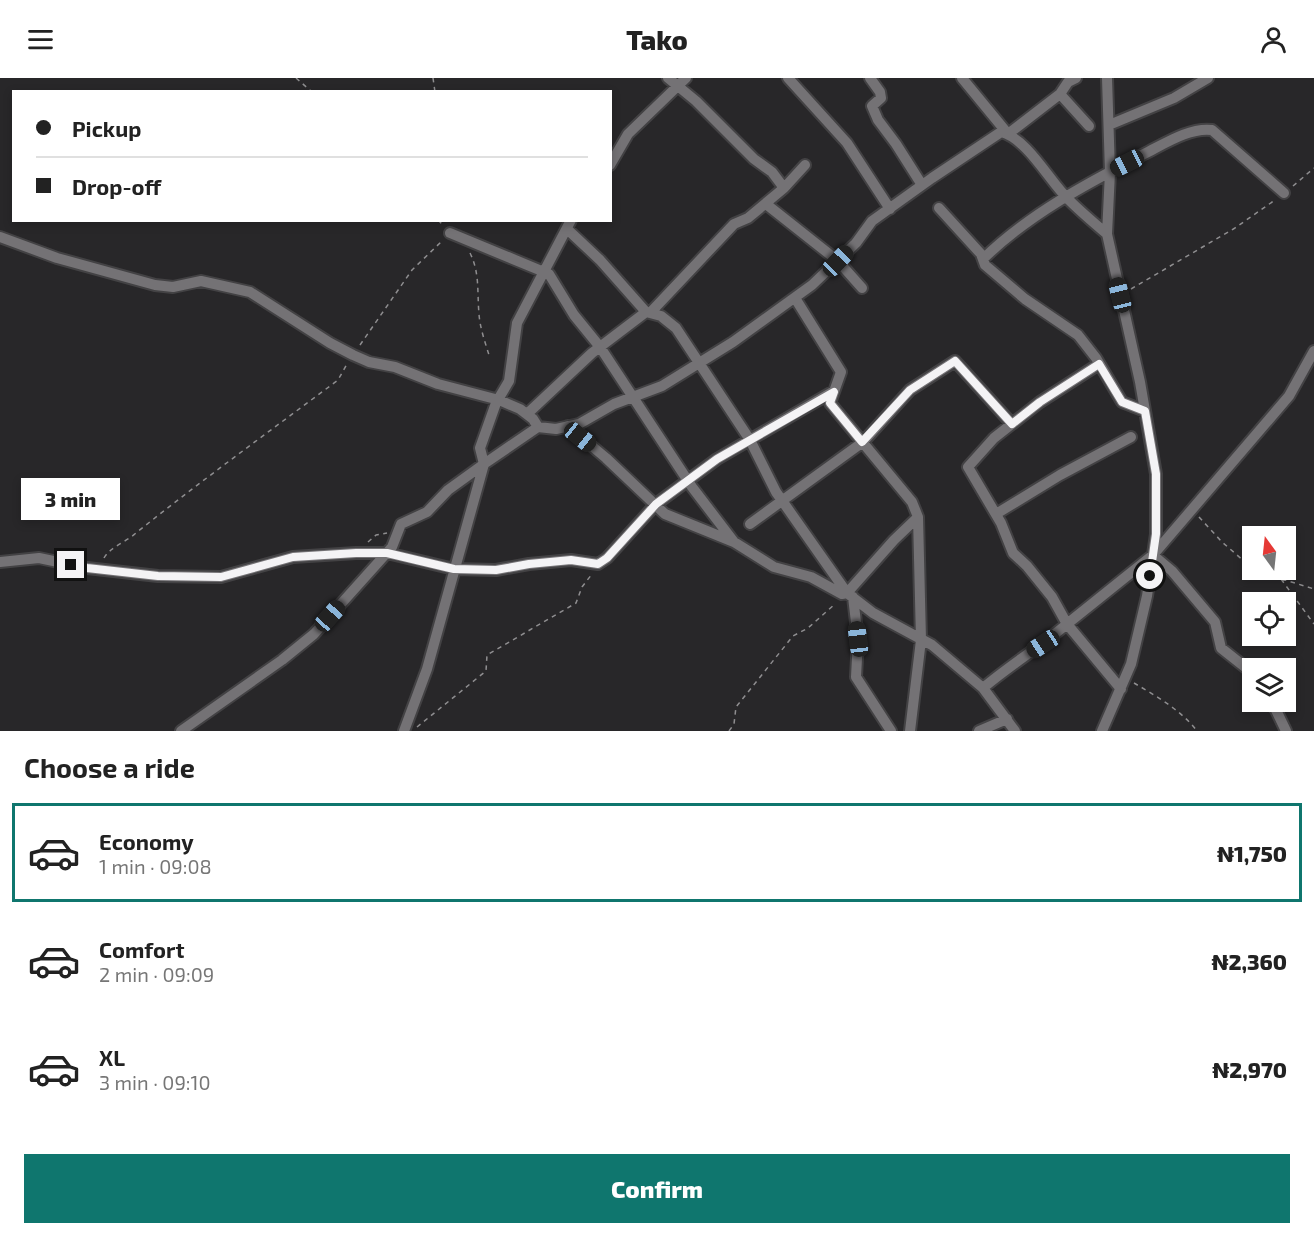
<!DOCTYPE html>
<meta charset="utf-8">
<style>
:root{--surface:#fff;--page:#f6f6f6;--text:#222;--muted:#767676;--line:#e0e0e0;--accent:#0f766e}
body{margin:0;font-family:"Exo 2",sans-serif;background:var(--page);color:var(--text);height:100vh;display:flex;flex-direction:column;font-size:22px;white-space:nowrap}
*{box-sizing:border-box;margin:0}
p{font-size:20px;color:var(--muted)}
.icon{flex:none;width:33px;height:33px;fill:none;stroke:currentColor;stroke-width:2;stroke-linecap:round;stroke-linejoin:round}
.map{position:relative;height:653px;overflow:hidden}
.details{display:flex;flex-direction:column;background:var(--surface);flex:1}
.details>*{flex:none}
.banner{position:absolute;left:12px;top:12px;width:600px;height:132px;border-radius:0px;box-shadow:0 3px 9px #0003;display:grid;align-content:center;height:132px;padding:0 24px;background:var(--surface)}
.needle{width:39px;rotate:345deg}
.buttons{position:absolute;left:1242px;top:448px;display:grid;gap:12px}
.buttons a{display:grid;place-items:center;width:54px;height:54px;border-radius:0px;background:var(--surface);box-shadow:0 3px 9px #0003;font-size:30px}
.end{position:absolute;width:27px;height:27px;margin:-14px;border:8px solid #f4f3f5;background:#111;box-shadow:0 0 0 3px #111}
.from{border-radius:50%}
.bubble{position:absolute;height:42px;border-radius:0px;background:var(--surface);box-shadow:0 3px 9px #0003;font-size:20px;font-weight:800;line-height:42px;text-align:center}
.car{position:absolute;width:18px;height:36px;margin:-18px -9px;border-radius:8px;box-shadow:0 0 4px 2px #0007;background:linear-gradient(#222 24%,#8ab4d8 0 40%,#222 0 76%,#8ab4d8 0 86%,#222 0)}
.banner b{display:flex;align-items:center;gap:21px;height:57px;font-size:22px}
.banner b+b{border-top:2px solid var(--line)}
.banner i{width:15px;height:15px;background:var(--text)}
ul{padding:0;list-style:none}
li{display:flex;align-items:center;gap:18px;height:99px;margin:0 12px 9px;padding:0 12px;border:3px solid transparent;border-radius:0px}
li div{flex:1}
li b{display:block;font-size:22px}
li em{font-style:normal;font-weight:800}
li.active{border-color:var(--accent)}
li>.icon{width:54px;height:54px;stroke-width:1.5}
h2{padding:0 24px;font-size:27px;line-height:72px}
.primary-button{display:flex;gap:12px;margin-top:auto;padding:12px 24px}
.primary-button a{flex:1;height:69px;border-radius:0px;background:var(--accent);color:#fff;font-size:24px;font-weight:800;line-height:69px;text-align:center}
header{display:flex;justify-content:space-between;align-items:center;height:78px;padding:0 24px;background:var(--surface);font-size:27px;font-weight:800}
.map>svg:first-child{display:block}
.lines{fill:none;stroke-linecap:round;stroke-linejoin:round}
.minor-casing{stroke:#434244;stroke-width:14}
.path{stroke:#8f8e90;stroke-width:1.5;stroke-dasharray:4.5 4.5;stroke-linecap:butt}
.minor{stroke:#747275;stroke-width:10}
.route{stroke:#f4f3f5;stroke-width:8}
</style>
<header><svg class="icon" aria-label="menu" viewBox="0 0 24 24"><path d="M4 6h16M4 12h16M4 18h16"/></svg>Tako<svg class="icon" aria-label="person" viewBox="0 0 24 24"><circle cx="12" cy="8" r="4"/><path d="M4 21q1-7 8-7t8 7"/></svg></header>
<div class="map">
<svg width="1314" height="653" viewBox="0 0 1314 653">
<rect width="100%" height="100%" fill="#282729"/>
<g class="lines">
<g class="minor-casing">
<path id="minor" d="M788,0L847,65L890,131
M870,0L880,14L881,20L872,28L878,42L896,66L922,107
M962,0L1008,56L1060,16L1068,4L1076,0
M1060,16L1089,48
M1109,47L1174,20L1208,0
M610,87L628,56L686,0
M784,110L805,87
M766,126L838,183L862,210
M939,130L981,176L985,187L1025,221L1078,257L1096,280L1122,324L1145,333
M567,151L600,182L646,234
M450,155L549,196L574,237L600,269L692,409L734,464
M0,159L57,180L155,207L173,209L201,203L250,214L330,265L353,277L369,284L395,289L438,306L499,322L520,331L533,341L538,349L556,351L579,346L614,326L662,308L733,264L812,207L856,165L872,143L932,100L1001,54C1028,61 1049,103 1069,122C1081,134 1094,145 1107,156
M983,181C1029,136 1088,105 1144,76C1164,66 1190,49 1212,52L1284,115
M795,220L841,294L830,325L912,424L918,439L921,562L910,653
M650,235L734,146L748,140L784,110L772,94L754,81L696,23L668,0
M527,336L592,275L646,234L661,238L676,250L750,362L776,414L847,515L873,535L932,567L983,610L1015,653
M568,348L606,380L665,436L734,464L774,489L811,499L842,516L847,515L894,462L918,439
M996,436L1060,397L1131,359
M750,446L863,364L910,312L955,283L1012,346
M1153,477L1172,493L1215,544L1221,570L1250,593L1252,600
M0,484L39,480L87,490L158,498L221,499L293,479L356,475H387L454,491L496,492L529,486L571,482L598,486L607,480L656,426L717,381L834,313
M853,519L858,561L856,599L891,653
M983,610C1010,587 1040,569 1067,546L1052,519L1027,488L1013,475L1001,445L968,389L994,360L1040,324L1099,286
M1121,611L1067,546L1153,477L1289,318L1314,273
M1269,624L1276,632L1286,653
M181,653L282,582L314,556L392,469L401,446L427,434L448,412L484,386L480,370L496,325L509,303L517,245L571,142
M404,653L427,591L484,386L538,349
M979,653L1007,641
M1102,653L1131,586L1147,518L1156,456V396L1140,304L1107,156L1110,94L1107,0"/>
</g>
<path class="path" d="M296,0L312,14
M433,0L435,14
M1293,108L1314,90
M438,142L443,147
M470,175C480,195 477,214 479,236C480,250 485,264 489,277
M1131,211L1235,150L1275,122
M360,267L412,192L442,163
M1199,439L1222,464L1252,490
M368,464L376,457L387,455
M104,480C110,469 126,464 136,455C202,402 270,353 338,302L347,286
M1256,492L1263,496L1281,501L1314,546
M1282,501L1314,511
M1134,605C1156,618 1181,632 1197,653
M417,649L486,593L487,577L576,525L582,509L592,496
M729,653L734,646L736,629L793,558L808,550L835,526"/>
<use href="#minor" class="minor"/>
</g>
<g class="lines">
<path class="route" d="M71,487L87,490L158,498L221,499L293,479L356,475H387L454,491L496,492L529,486L571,482L598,486L607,480L656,426L717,381L834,314L830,325L862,364L910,312L955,283L1012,346L1040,324L1099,286L1122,324L1145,333L1156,396V456L1150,498"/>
</g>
</svg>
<div class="buttons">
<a><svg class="needle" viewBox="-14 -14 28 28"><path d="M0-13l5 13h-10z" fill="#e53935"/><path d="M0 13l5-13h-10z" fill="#767676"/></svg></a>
<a><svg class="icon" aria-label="locate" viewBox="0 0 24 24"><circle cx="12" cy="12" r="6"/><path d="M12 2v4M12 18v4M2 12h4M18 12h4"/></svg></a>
<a><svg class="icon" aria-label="layers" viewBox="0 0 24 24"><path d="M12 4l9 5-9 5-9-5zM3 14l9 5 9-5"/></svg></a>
</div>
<i class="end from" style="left:1150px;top:498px"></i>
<i class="end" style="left:71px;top:487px"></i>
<div class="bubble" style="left:21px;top:400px;width:99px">3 min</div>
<i class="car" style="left:1127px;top:85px;rotate:243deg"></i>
<i class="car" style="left:838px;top:183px;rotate:44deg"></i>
<i class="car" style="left:1120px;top:217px;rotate:346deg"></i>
<i class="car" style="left:580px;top:359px;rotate:129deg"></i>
<i class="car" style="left:330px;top:538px;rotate:42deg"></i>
<i class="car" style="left:858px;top:561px;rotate:353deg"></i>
<i class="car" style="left:1043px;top:566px;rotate:237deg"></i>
<div class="banner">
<b><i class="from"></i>Pickup</b>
<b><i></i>Drop-off</b>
</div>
</div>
<section class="details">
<h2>Choose a ride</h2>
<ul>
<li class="active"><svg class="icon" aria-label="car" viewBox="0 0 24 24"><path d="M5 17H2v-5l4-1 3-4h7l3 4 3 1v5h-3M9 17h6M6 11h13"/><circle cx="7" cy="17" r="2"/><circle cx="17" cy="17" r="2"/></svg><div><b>Economy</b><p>1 min · 09:08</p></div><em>₦1,750</em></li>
<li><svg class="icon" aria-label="car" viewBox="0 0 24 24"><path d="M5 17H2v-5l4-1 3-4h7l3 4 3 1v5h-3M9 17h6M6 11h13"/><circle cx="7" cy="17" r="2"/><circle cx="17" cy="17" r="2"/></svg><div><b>Comfort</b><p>2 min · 09:09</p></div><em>₦2,360</em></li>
<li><svg class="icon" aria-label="car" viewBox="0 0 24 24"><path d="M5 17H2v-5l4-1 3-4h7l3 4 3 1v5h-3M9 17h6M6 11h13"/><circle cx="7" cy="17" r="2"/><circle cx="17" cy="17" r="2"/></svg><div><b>XL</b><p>3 min · 09:10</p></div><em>₦2,970</em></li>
</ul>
<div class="primary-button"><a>Confirm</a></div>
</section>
